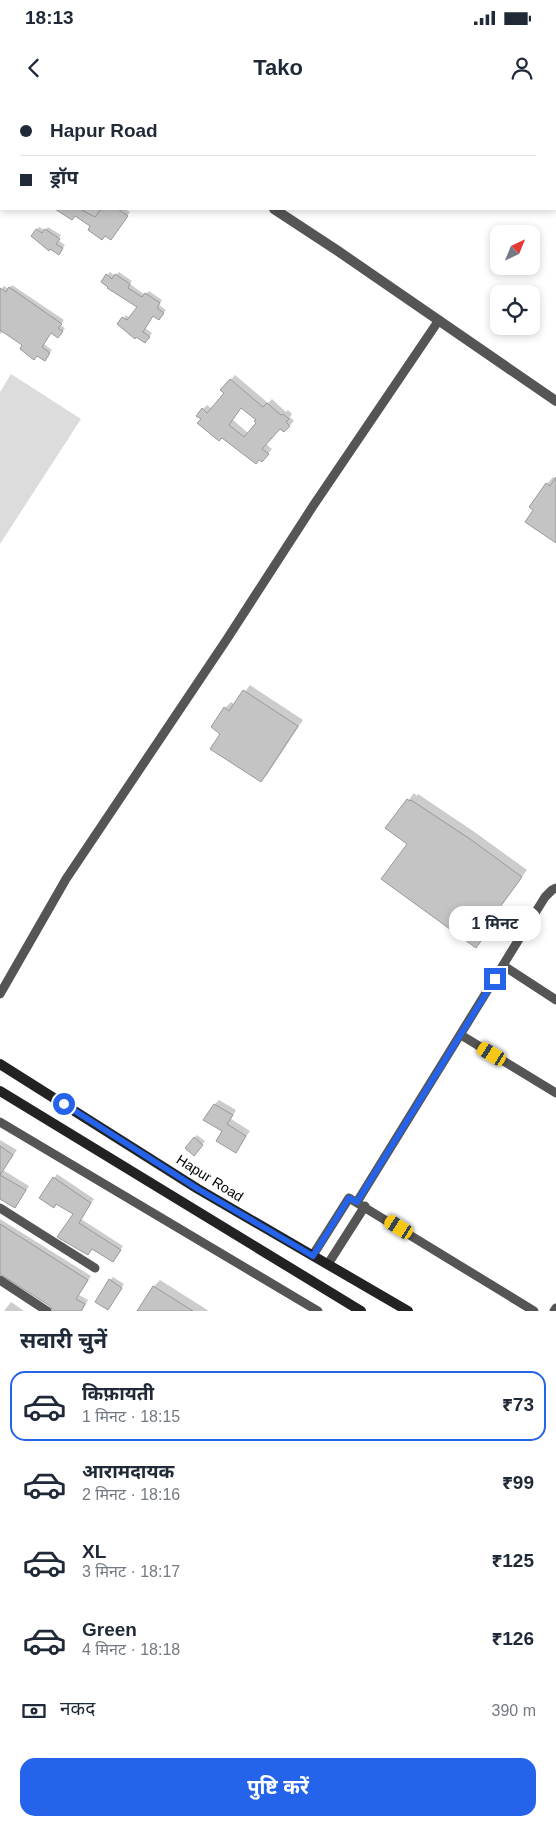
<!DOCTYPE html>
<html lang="hi">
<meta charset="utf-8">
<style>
:root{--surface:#fff;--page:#f6f6f7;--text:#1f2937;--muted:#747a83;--line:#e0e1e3;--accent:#2563eb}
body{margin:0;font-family:Helvetica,"Noto Sans Devanagari",sans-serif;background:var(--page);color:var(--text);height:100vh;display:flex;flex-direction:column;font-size:19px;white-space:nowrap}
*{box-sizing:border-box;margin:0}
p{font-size:16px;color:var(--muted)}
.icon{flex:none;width:28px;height:28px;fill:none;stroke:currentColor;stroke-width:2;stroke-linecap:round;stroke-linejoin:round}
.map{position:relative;height:1211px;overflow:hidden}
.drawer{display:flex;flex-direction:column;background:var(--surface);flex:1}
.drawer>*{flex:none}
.hud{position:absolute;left:0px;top:0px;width:556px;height:110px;box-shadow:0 2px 8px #0003;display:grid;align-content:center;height:110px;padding:0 20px;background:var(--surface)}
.needle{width:32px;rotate:43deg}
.tools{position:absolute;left:490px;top:125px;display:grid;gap:10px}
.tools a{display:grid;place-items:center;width:50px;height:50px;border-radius:10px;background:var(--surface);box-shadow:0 2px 8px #0003;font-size:25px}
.end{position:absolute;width:22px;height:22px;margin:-11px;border:6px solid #2563eb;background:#fff;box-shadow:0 0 0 2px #fff}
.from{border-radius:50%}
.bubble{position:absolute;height:35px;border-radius:15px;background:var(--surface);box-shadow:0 2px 8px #0003;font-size:16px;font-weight:700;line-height:35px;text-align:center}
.car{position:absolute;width:15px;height:30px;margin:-15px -8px;border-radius:6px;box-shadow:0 0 4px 1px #0007;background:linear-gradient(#f5c518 24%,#345 0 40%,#f5c518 0 76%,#345 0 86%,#f5c518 0)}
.hud b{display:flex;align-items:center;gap:18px;height:48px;font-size:19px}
.hud b+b{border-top:1px solid var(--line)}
.hud i{width:12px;height:12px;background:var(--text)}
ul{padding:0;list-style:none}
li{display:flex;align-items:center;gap:15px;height:70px;margin:0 10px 8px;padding:0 10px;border:2px solid transparent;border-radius:15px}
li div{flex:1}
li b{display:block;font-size:19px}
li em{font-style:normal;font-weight:700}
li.on{border-color:var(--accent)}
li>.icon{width:45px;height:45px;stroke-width:1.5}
h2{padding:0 20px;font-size:22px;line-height:60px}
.pay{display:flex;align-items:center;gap:12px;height:55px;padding:0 20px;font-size:19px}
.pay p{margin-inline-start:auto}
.primary-button{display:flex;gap:10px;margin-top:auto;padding:10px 20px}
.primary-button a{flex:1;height:58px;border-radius:15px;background:var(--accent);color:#fff;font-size:20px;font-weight:700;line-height:58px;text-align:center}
.status{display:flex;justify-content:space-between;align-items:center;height:35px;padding:0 25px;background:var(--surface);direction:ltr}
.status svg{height:14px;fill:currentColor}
header{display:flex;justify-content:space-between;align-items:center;height:65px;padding:0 20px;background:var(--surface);font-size:22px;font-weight:700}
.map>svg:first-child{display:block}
.green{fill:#dcdcdc}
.shadow{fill:#0003;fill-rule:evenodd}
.building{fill:#c4c4c4;stroke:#999;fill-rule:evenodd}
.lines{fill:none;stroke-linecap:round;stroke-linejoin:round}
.minor{stroke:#555;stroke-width:9}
.tertiary{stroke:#555;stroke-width:10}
.secondary{stroke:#222;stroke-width:10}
.route{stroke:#2563eb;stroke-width:6}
.labels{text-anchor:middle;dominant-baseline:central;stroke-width:5;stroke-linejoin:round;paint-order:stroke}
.street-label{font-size:14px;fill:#000;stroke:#fff}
</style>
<div class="status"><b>18:13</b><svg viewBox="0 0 49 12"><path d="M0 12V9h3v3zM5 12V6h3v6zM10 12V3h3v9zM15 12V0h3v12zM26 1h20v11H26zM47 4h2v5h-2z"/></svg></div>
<header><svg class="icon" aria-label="back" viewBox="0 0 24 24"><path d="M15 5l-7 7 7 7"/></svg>Tako<svg class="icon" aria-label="person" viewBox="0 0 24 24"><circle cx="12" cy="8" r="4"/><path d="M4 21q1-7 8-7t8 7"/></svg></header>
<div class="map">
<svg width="556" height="1211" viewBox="0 0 556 1211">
<rect width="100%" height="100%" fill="#fff"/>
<path class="green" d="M11,274L81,319L0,444V292Z"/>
<path class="shadow" d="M0,0L18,1L29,0L28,1H1V27Z
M59,109H125L130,112L111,139L75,115L59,110Z
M39,127L45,130L48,127L61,135L58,140L65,145L61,151L37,129Z
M110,172L115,176L119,172L132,181L130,184L145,195L149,191L162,200L159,205L166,210L162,215H154L145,228L152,233L148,239L119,224L126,215L130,218L139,206L107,175Z
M12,185L64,220L60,225L65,228L61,234L51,232L44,244L52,250L47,256L24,245L4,231L0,234V191L4,186L9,189Z
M235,275L268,303L272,299L286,312L288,310L292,314L290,317L294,321L284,331L280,327L266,344L272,349L266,356L202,319L203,309L207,305L212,309L226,293L222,290ZM242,306L258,320L248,333L232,319Z
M553,377L556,379V442L535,409L547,384Z
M250,585L303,620L267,675L261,681L222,633L225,608L231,602L235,605Z
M414,693L417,696L418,694L476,733L527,770L497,811L501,814L476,846L408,744L387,728Z
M219,1000L236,1010L231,1019L250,1031L236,1051L215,1004Z
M197,1035L205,1041L197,1051L194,1038Z
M0,1040L17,1050L3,1070L29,1086L15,1107L0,1097Z
M57,1074L94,1099L81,1119L123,1146L116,1157L93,1148L91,1150L74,1114L57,1103L54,1106L41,1098Z
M0,1119L91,1176L79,1195L88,1200L82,1211H54L51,1205L0,1173Z
M113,1177L124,1184L108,1209L110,1180Z
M160,1180L209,1211H139L154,1186Z
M11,1202L24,1211H4Z"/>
<path class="building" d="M55,109H80L95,117L101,109H118L128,116L111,140L105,136L102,140L88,130L90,126L75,116L72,120Z
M36,129L42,133L45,129L60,139L56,144L63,148L59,155L50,149L49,151L31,136Z
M106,174L112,179L115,174L130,184L128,188L142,197L145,193L160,203L157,208L164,213L159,220L153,216L143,232L150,237L145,243L136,237L135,239L117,224L122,217L127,220L137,207L107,188L108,187L101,182Z
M9,187L62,224L58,228L63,231L58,238L51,233L42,247L50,253L45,261L37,256L34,260L20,249L22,245L0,230V188L6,192Z
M230,279L263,307L267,303L281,315L283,314L289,319L286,322L290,326L284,332L280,329L262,349L269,354L262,362L259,360L256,364L222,338L219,341L197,323L201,319L196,316L202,308L207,313L224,293L220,290ZM241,308L256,320L254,321L256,323L244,337L229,325Z
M556,377V443L525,422L533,410L529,407L546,383L550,386Z
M243,590L298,626L261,682L210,649L220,634L211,627L224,607L229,611Z
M407,699L410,701L411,700L470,739L522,777L492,818L496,820L476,848L381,779L407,744L385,728Z
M214,1004L233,1015L227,1024L246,1036L236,1053L216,1041L222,1031L203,1020Z
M194,1037L203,1045L194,1056L185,1048Z
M0,1046L13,1055L0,1075L26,1090L15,1108L0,1099Z
M53,1077L91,1103L79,1123L121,1150L113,1162L92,1149L88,1155L57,1137L73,1114L56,1104L54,1108L39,1098Z
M0,1124L88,1180L76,1199L85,1204L81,1211H53L50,1206L0,1174Z
M109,1179L122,1188L108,1210L95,1202Z
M153,1186L193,1211H137Z"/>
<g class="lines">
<path class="minor" d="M504,866L556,900
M0,894L66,779L227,539L313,406L439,220
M461,935L556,993
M0,1022L318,1211
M357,1102L545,797L552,790L556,788
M0,1108L95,1168
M313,1155L349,1098L534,1211
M328,1164L365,1106
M0,1180L47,1211
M554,1211L556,1208"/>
<path class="tertiary" d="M108,0L110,1
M274,109L338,151L556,301"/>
<path class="secondary" d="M0,964L198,1089L408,1211
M0,991L361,1211"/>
</g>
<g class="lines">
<path class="route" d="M64,1004L198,1089L313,1156L349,1098L357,1102L495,879"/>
</g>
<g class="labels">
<g class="street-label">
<text transform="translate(210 1078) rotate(32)">Hapur Road</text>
</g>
</g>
</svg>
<div class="tools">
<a><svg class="needle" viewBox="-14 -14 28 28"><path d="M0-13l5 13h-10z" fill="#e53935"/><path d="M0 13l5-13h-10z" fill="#747a83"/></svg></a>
<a><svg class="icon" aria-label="locate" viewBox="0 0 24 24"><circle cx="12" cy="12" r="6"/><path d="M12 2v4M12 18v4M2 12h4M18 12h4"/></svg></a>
</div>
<i class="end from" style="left:64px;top:1004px"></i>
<i class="end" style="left:495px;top:879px"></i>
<div class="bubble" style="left:449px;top:806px;width:92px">1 मिनट</div>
<i class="car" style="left:492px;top:954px;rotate:301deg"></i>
<i class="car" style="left:399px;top:1127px;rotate:302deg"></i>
<div class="hud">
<b><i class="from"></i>Hapur Road</b>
<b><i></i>ड्रॉप</b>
</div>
</div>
<section class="drawer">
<h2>सवारी चुनें</h2>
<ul>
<li class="on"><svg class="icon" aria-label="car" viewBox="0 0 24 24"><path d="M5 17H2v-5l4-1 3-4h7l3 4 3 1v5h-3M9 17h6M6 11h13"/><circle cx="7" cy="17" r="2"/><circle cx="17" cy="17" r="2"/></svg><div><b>किफ़ायती</b><p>1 मिनट · 18:15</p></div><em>₹73</em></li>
<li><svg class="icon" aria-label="car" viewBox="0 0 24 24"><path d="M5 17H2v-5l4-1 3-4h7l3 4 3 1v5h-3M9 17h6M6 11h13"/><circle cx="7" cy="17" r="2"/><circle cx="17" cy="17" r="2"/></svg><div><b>आरामदायक</b><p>2 मिनट · 18:16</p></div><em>₹99</em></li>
<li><svg class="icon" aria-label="car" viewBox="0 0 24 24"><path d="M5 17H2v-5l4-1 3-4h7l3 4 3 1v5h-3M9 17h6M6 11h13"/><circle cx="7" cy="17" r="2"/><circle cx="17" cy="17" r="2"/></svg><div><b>XL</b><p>3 मिनट · 18:17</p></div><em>₹125</em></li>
<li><svg class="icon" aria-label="car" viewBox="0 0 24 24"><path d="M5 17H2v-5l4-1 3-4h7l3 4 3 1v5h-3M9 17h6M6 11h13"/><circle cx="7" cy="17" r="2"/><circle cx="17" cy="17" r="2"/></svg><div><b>Green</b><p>4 मिनट · 18:18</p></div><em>₹126</em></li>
</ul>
<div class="pay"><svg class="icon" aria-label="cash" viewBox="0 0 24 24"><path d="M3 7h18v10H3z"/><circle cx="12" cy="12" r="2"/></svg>नकद<p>390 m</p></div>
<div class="primary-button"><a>पुष्टि करें</a></div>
</section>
